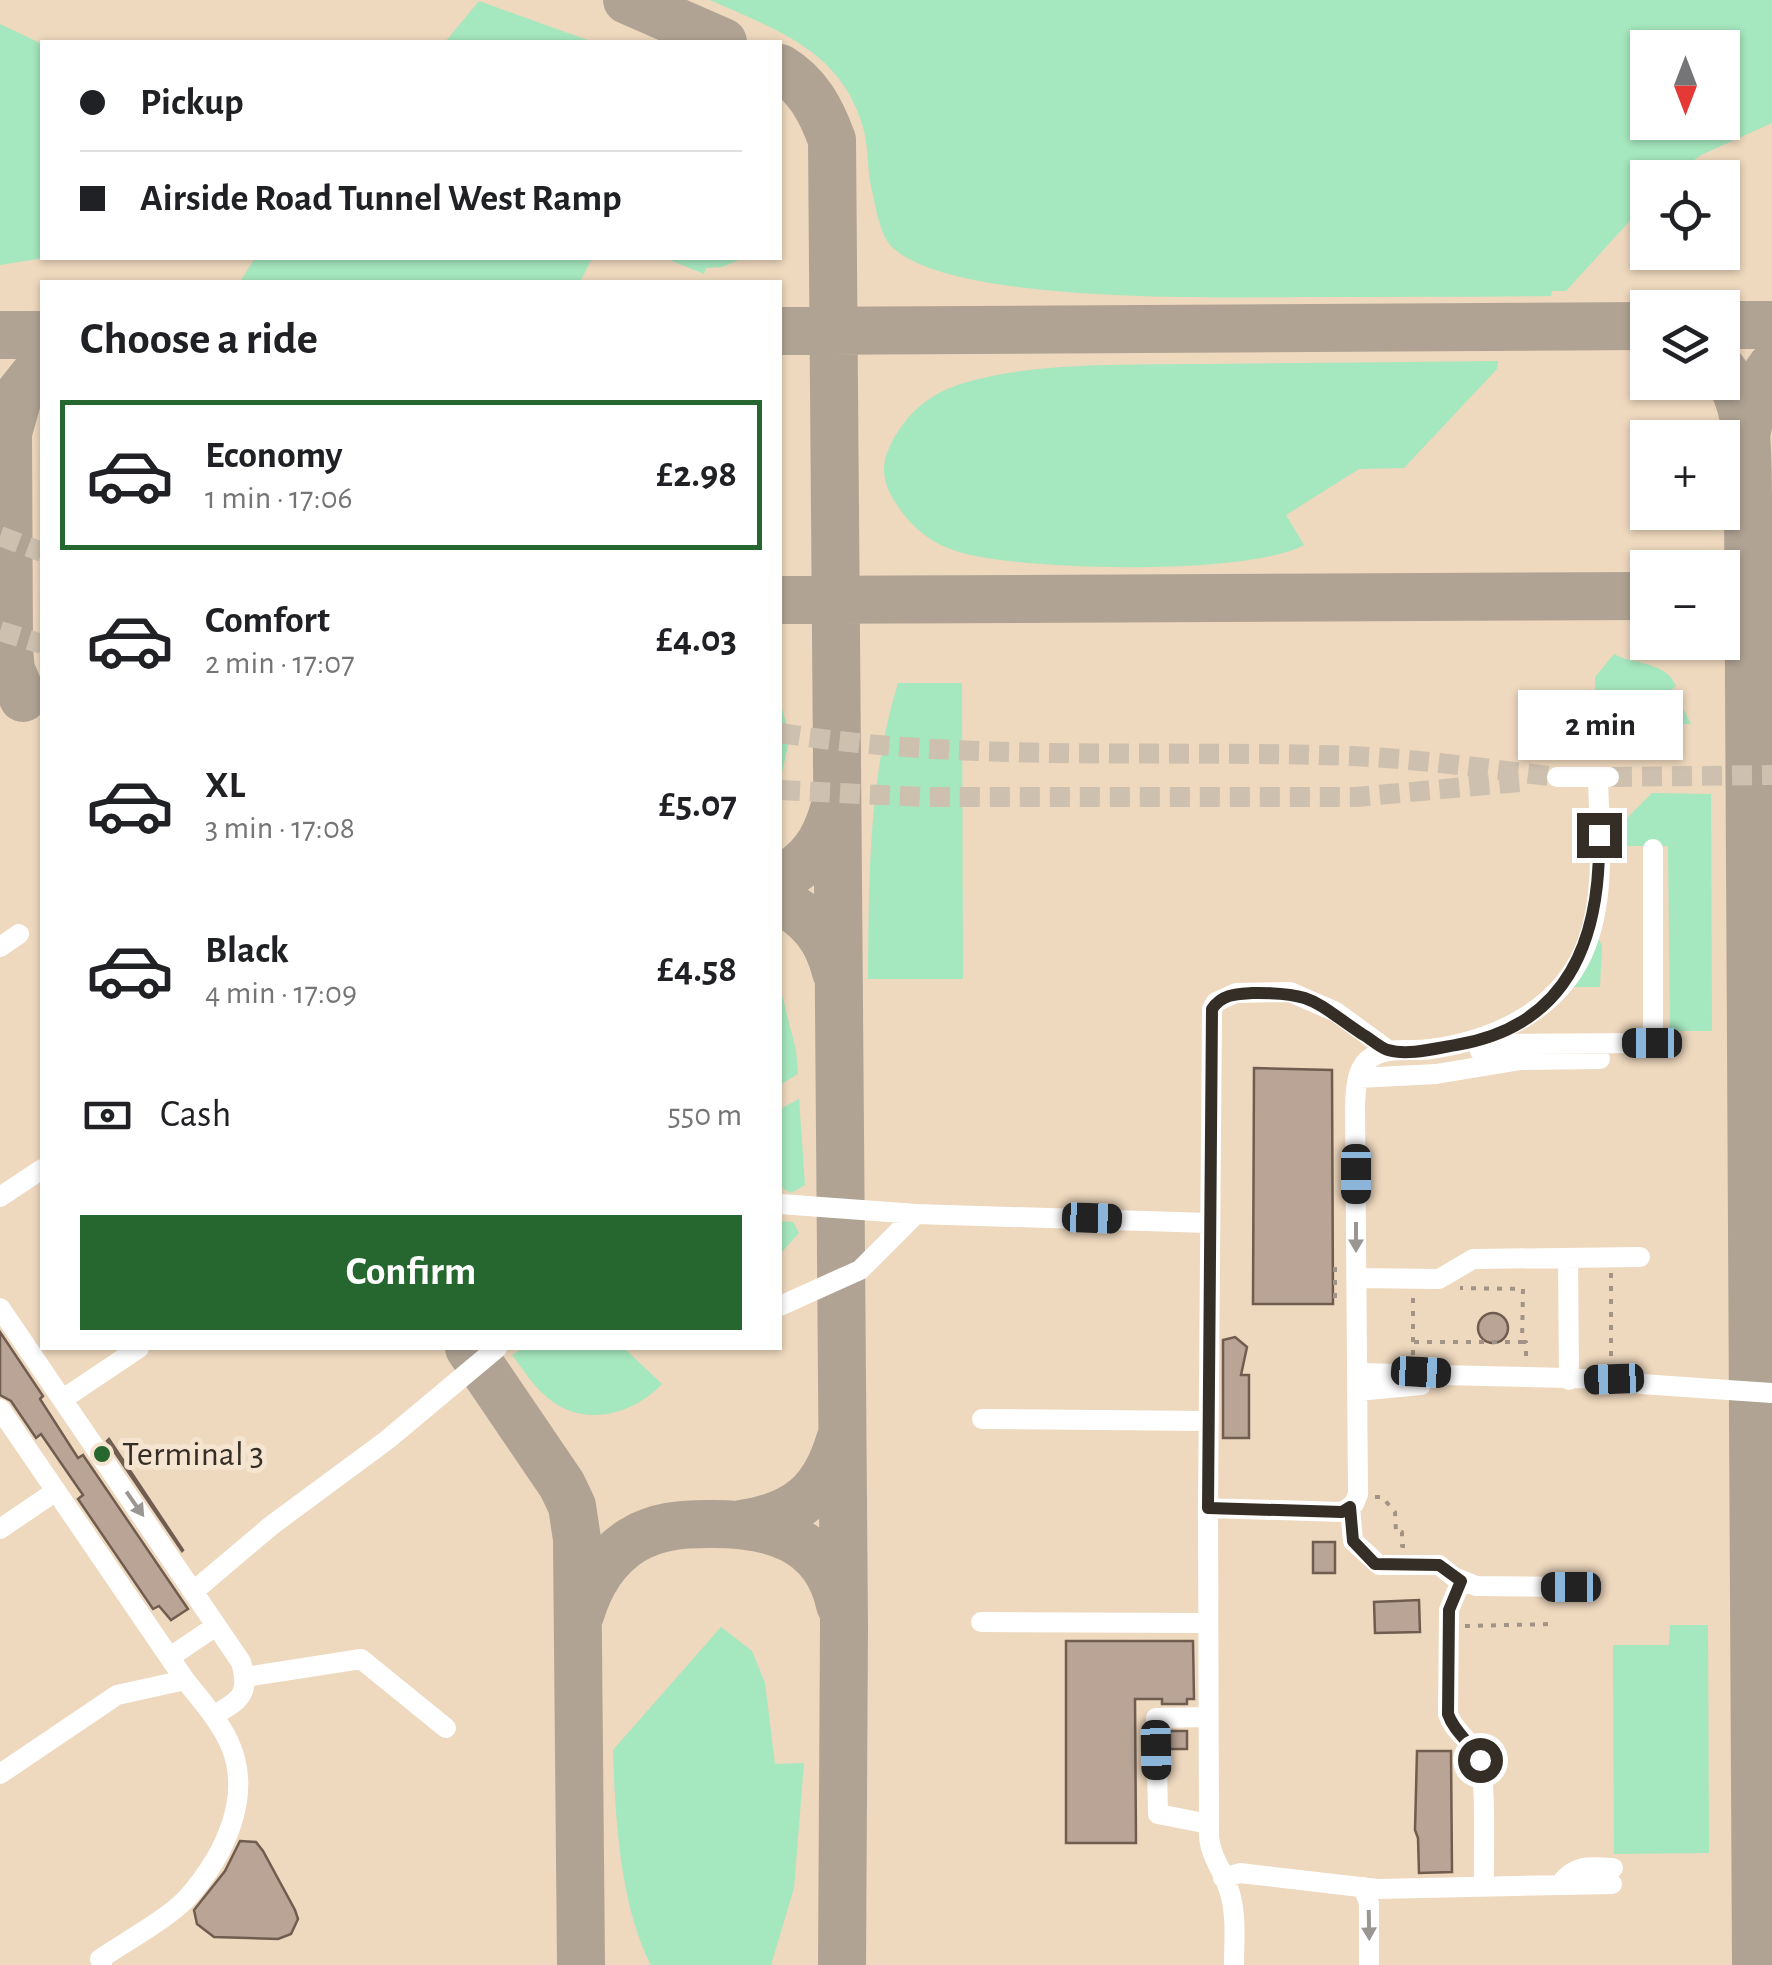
<!DOCTYPE html>
<meta charset="utf-8">
<style>
:root{--surface:#fff;--page:#f2f2f2;--text:#202124;--muted:#757577;--line:#e0e0e0;--accent:#26662f}
body{margin:0;font-family:"Alegreya Sans",sans-serif;background:var(--page);color:var(--text);height:100vh;display:flex;flex-direction:column;font-size:38px;white-space:nowrap}
*{box-sizing:border-box;margin:0}
p{font-size:32px;color:var(--muted)}
.icon{flex:none;width:55px;height:55px;fill:none;stroke:currentColor;stroke-width:2;stroke-linecap:round;stroke-linejoin:round}
.map{position:relative;flex:1;overflow:hidden}
.details{position:absolute;left:40px;top:280px;width:742px;height:1070px;display:flex;flex-direction:column;background:var(--surface);border-radius:0px;box-shadow:0 2px 8px #0004}
.details>*{flex:none}
.guide{position:absolute;left:40px;top:40px;width:742px;height:220px;border-radius:0px;box-shadow:0 2px 8px #0004;display:grid;align-content:center;height:220px;padding:0 40px;background:var(--surface)}
.needle{width:65px;rotate:180deg}
.buttons{position:absolute;left:1630px;top:30px;display:grid;gap:20px}
.buttons a{display:grid;place-items:center;width:110px;height:110px;border-radius:0px;background:var(--surface);box-shadow:0 2px 8px #0004;font-size:50px}
.end{position:absolute;width:45px;height:45px;margin:-22px;border:12px solid #342e26;background:#fff;box-shadow:0 0 0 5px #fff}
.from{border-radius:50%}
.bubble{position:absolute;height:70px;border-radius:0px;background:var(--surface);box-shadow:0 2px 8px #0004;font-size:32px;font-weight:700;line-height:70px;text-align:center}
.car{position:absolute;width:30px;height:60px;margin:-30px -15px;border-radius:12px;box-shadow:0 0 8px 2px #0007;background:linear-gradient(#222 24%,#8ab4d8 0 40%,#222 0 76%,#8ab4d8 0 86%,#222 0)}
.guide b{display:flex;align-items:center;gap:35px;height:95px;font-size:38px}
.guide b+b{border-top:2px solid var(--line)}
.guide i{width:25px;height:25px;background:var(--text)}
ul{padding:0;list-style:none}
li{display:flex;align-items:center;gap:30px;height:150px;margin:0 20px 15px;padding:0 20px;border:5px solid transparent;border-radius:0px}
li div{flex:1}
li b{display:block;font-size:38px}
li em{font-style:normal;font-weight:700}
li.active{border-color:var(--accent)}
li>.icon{width:90px;height:90px;stroke-width:1.5}
h2{padding:0 40px;font-size:45px;line-height:120px}
.pay{display:flex;align-items:center;gap:25px;height:110px;padding:0 40px;font-size:38px}
.pay p{margin-inline-start:auto}
.action{display:flex;gap:20px;margin-top:auto;padding:20px 40px}
.action a{flex:1;height:115px;border-radius:0px;background:var(--accent);color:#fff;font-size:40px;font-weight:700;line-height:115px;text-align:center}
.map>svg:first-child{display:block}
.built{fill:#eed8be;fill-rule:evenodd}
.green{fill:#a5e7be;fill-rule:evenodd}
.lines{fill:none;stroke-linecap:round;stroke-linejoin:round}
.taxiway{stroke:#b0a394;stroke-width:48}
.building{fill:#b9a496;stroke:#705d50;stroke-width:2.5}
.minor-tunnel{stroke:#cec0ae;stroke-width:20;stroke-dasharray:20 10;stroke-linecap:butt}
.path{stroke:#a19486;stroke-width:4;stroke-dasharray:5 8;stroke-linecap:butt}
.minor{stroke:#fff;stroke-width:20}
.oneway{fill:#9a9692}
.route{stroke:#342e26;stroke-width:12}
.poi-dot{fill:#26662f;stroke:#f5e4d0;stroke-width:4}
.labels{text-anchor:middle;dominant-baseline:central;stroke-width:10;stroke-linejoin:round;paint-order:stroke}
.poi-label{font-size:35px;fill:#342e26;stroke:#f5e4d0;text-anchor:start}
</style>
<div class="map">
<svg width="1772" height="1965" viewBox="0 0 1772 1965">
<rect width="100%" height="100%" fill="#f5e4d0"/>
<path class="built" d="M0,0H1772V1965H0ZM42,42H780V258H42ZM1648,48H1722V122H1648ZM1648,178H1722V252H1648ZM42,282H780V1348H42ZM1648,308H1722V382H1648ZM1648,438H1722V512H1648ZM1648,568H1722V642H1648Z"/>
<path class="green" d="M710,0H1772V123L1701,155L1671,177L1648,178L1647,202L1566,291H1552L1551,296C1475,297 1400,297 1324,297C1232,297 958,306 893,248C880,236 876,208 872,191C867,172 869,151 864,131C844,51 776,30 710,0ZM1648,48H1722V122H1648Z
M479,1L593,42H445Z
M0,24L42,44L44,258L0,265Z
M255,258H592L580,282H240Z
M665,258H744L722,267L706,268L704,274Z
M1498,361L1497,369L1404,468L1359,469L1286,515L1304,545C1247,576 1022,571 959,552C931,544 910,526 895,502C883,483 880,466 890,446C903,418 926,396 955,386C1023,362 1122,365 1195,364C1296,363 1397,362 1498,361Z
M1614,654C1634,665 1666,661 1676,686L1671,690H1595V677Z
M898,683H962L963,979H868C869,878 868,780 898,683Z
M1679,700L1691,724H1596V701Z
M780,701L790,738L780,781Z
M1652,793L1711,794L1712,1031H1670L1668,846H1615L1619,826Z
M1598,937L1602,946L1600,987H1566Z
M780,987L796,1050L798,1074L780,1085Z
M799,1099L805,1185L791,1193L780,1187V1109Z
M780,1221L793,1222L799,1233L780,1254Z
M523,1348H624L662,1384C633,1415 583,1428 548,1398C533,1386 523,1369 512,1355Z
M1670,1625H1708L1709,1853L1614,1854L1613,1645H1669Z
M721,1627L752,1651L765,1683L775,1764L804,1763L794,1888L771,1965H651C620,1906 615,1816 613,1750Z"/>
<g class="lines">
<path class="taxiway" d="M627,0L723,42
M780,68C808,85 821,110 832,140L844,1628L842,1965
M1722,325H1772
M780,331L1648,326
M0,335H42
M1722,369C1751,404 1747,454 1748,496L1756,1965
M1746,436C1751,410 1755,388 1772,366
M780,600L1648,596
M23,698L11,670L9,649L8,433L19,394L42,365
M780,879C810,863 825,842 834,809
M780,901C810,916 828,939 836,972
M469,1348L562,1485L572,1506L577,1539L581,1965
M741,1524C796,1516 824,1494 840,1440
M580,1615C589,1585 605,1557 633,1540C656,1526 682,1524 708,1524C768,1523 826,1537 840,1605"/>
</g>
<path class="building" d="M1254,1068L1332,1070L1333,1304H1253Z
M1478 1328a15 15 0 1 1 30 0a15 15 0 1 1-30 0Z
M0,1332L43,1396L40,1399L78,1458L83,1455L188,1609L171,1620L159,1606L153,1609L78,1499L83,1495L41,1434L36,1438L11,1401L0,1395Z
M1235,1337L1247,1347L1241,1375H1249V1438H1223V1340Z
M109,1439L183,1550L182,1551L107,1441Z
M1313,1542H1335V1573H1313Z
M1419,1600L1420,1632L1375,1633L1374,1602Z
M1066,1641H1193L1194,1699H1187V1704H1162V1699H1135L1136,1843H1066Z
M1170,1731H1187V1749H1170Z
M1417,1751H1451L1452,1872L1419,1873L1418,1838L1415,1830Z
M240,1841L256,1842L263,1851L295,1910L298,1919L291,1934L278,1939L214,1937L197,1924L194,1910L225,1871Z"/>
<g class="lines">
<path class="minor-tunnel" d="M0,536L42,552
M0,631L42,644
M780,733C970,763 1160,749 1352,756C1420,759 1488,769 1557,777
M1612,777L1772,775
M780,790L923,797H1356L1520,782"/>
<path class="path" d="M1335,1267V1302H1339
M1611,1273V1358
M1413,1298V1358
M1414,1342H1522L1523,1289L1460,1288
M1522,1342H1526V1359
M1375,1497H1382L1395,1512L1396,1532H1402V1546H1405
M1465,1626L1552,1624"/>
<path class="minor" d="M1557,777H1609
M0,947L19,934
M1480,1051L1505,1044L1653,1043V849
M1358,1078L1436,1074L1521,1060L1600,1059
M0,1197L42,1169
M780,1204L916,1214L1209,1223
M1568,1258L1569,1380
M1356,1278L1439,1279L1473,1259L1640,1257
M780,1306L860,1270L916,1214
M0,1308L241,1662C250,1694 241,1700 214,1715
M1357,1373L1614,1379L1641,1384L1772,1393
M1357,1391L1421,1385
M63,1399L139,1348
M0,1409L185,1680C201,1700 218,1719 229,1742C254,1796 224,1856 188,1897C169,1918 125,1942 100,1959L102,1965
M982,1419L1209,1421
M1350,1507L1353,1541L1379,1565H1439L1454,1577L1476,1586L1571,1587
M1208,1508L1342,1512L1354,1504L1358,1494L1355,1105C1356,1088 1356,1066 1372,1057C1389,1046 1412,1052 1431,1049C1496,1040 1563,1009 1587,943C1606,892 1599,830 1598,777
M0,1529L56,1491
M1461,1581L1449,1610L1448,1714C1454,1733 1473,1741 1479,1759C1487,1784 1483,1857 1484,1887
M195,1590L272,1525L387,1440L497,1348
M981,1622L1208,1623
M170,1657L216,1626
M245,1677L361,1659L446,1728
M1208,1717L1156,1718L1158,1814L1209,1824
M0,1774L117,1695L185,1680
M1223,1878L1240,1873L1377,1889L1612,1884
M1561,1883C1575,1864 1591,1867 1613,1868
M1363,1887L1369,1903V1965
M1234,1965C1234,1941 1237,1914 1229,1890C1223,1870 1211,1858 1209,1837L1208,1508L1212,1009L1216,1002L1236,993L1290,992L1336,1012L1388,1050"/>
</g>
<defs><path id="oneway-solid" d="M-6-.8H1V-3.2L6.5 0L1 3.2V.8H-6Z" transform="scale(2.5)"/></defs>
<g class="oneway">
<use href="#oneway-solid" transform="translate(1356 1237) rotate(90)"/>
<use href="#oneway-solid" transform="translate(135 1504) rotate(55)"/>
<use href="#oneway-solid" transform="translate(1369 1925) rotate(89)"/>
</g>
<g class="lines">
<path class="route" d="M1480,1760C1471,1743 1454,1732 1448,1714L1449,1610L1461,1581L1439,1565L1375,1564L1353,1541L1350,1507L1342,1512L1208,1508L1212,1009C1222,994 1236,994 1252,993C1314,992 1314,1002 1362,1034C1370,1038 1380,1048 1388,1050C1408,1056 1437,1048 1456,1045C1570,1026 1601,937 1599,835"/>
</g>
<circle class="poi-dot" cx="102" cy="1454" r="10"/>
<g class="labels">
<g class="poi-label">
<text x="122" y="1454">Terminal 3</text>
</g>
</g>
</svg>
<div class="buttons">
<a><svg class="needle" viewBox="-14 -14 28 28"><path d="M0-13l5 13h-10z" fill="#e53935"/><path d="M0 13l5-13h-10z" fill="#757577"/></svg></a>
<a><svg class="icon" aria-label="locate" viewBox="0 0 24 24"><circle cx="12" cy="12" r="6"/><path d="M12 2v4M12 18v4M2 12h4M18 12h4"/></svg></a>
<a><svg class="icon" aria-label="layers" viewBox="0 0 24 24"><path d="M12 4l9 5-9 5-9-5zM3 14l9 5 9-5"/></svg></a>
<a>+</a>
<a>−</a>
</div>
<i class="end from" style="left:1480px;top:1760px"></i>
<i class="end" style="left:1599px;top:835px"></i>
<div class="bubble" style="left:1518px;top:690px;width:165px">2 min</div>
<i class="car" style="left:1652px;top:1043px;rotate:270deg"></i>
<i class="car" style="left:1356px;top:1174px;rotate:180deg"></i>
<i class="car" style="left:1092px;top:1218px;rotate:92deg"></i>
<i class="car" style="left:1421px;top:1372px;rotate:93deg"></i>
<i class="car" style="left:1614px;top:1379px;rotate:268deg"></i>
<i class="car" style="left:1571px;top:1587px;rotate:270deg"></i>
<i class="car" style="left:1156px;top:1750px;rotate:179deg"></i>
<div class="guide">
<b><i class="from"></i>Pickup</b>
<b><i></i>Airside Road Tunnel West Ramp</b>
</div>
<section class="details">
<h2>Choose a ride</h2>
<ul>
<li class="active"><svg class="icon" aria-label="car" viewBox="0 0 24 24"><path d="M5 17H2v-5l4-1 3-4h7l3 4 3 1v5h-3M9 17h6M6 11h13"/><circle cx="7" cy="17" r="2"/><circle cx="17" cy="17" r="2"/></svg><div><b>Economy</b><p>1 min · 17:06</p></div><em>£2.98</em></li>
<li><svg class="icon" aria-label="car" viewBox="0 0 24 24"><path d="M5 17H2v-5l4-1 3-4h7l3 4 3 1v5h-3M9 17h6M6 11h13"/><circle cx="7" cy="17" r="2"/><circle cx="17" cy="17" r="2"/></svg><div><b>Comfort</b><p>2 min · 17:07</p></div><em>£4.03</em></li>
<li><svg class="icon" aria-label="car" viewBox="0 0 24 24"><path d="M5 17H2v-5l4-1 3-4h7l3 4 3 1v5h-3M9 17h6M6 11h13"/><circle cx="7" cy="17" r="2"/><circle cx="17" cy="17" r="2"/></svg><div><b>XL</b><p>3 min · 17:08</p></div><em>£5.07</em></li>
<li><svg class="icon" aria-label="car" viewBox="0 0 24 24"><path d="M5 17H2v-5l4-1 3-4h7l3 4 3 1v5h-3M9 17h6M6 11h13"/><circle cx="7" cy="17" r="2"/><circle cx="17" cy="17" r="2"/></svg><div><b>Black</b><p>4 min · 17:09</p></div><em>£4.58</em></li>
</ul>
<div class="pay"><svg class="icon" aria-label="cash" viewBox="0 0 24 24"><path d="M3 7h18v10H3z"/><circle cx="12" cy="12" r="2"/></svg>Cash<p>550 m</p></div>
<div class="action"><a>Confirm</a></div>
</section>
</div>
